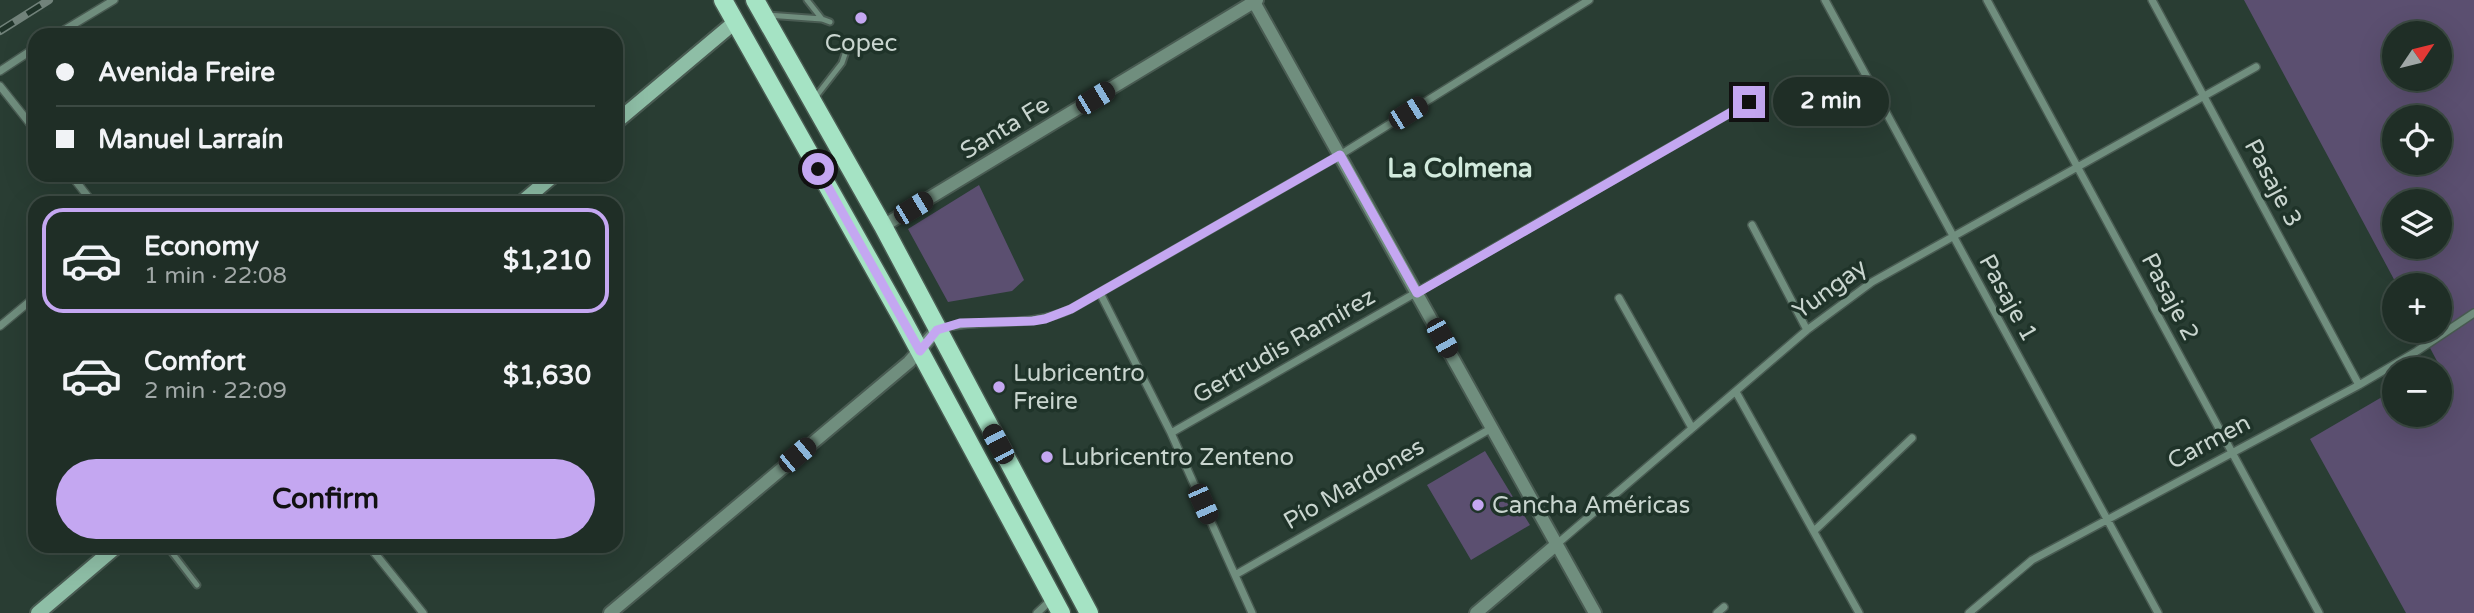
<!DOCTYPE html>
<meta charset="utf-8">
<style>
:root{--surface:#1f2e26;--page:#2c3a32;--text:#f1f3f6;--muted:#a1a8a7;--line:#3c4a43;--accent:#c4a7f1}
body{margin:0;font-family:"Varela Round",sans-serif;background:var(--page);color:var(--text);height:100vh;display:flex;flex-direction:column;font-size:26px;white-space:nowrap}
*{box-sizing:border-box;margin:0}
p{font-size:23px;color:var(--muted)}
.icon{flex:none;width:38px;height:38px;fill:none;stroke:currentColor;stroke-width:2;stroke-linecap:round;stroke-linejoin:round}
.map{position:relative;flex:1;overflow:hidden}
.details{position:absolute;left:28px;top:196px;width:595px;height:357px;display:flex;flex-direction:column;background:var(--surface);border-radius:21px;box-shadow:0 7px 28px #0002,0 0 0 2px var(--line)}
.details>*{flex:none}
.guide{position:absolute;left:28px;top:28px;width:595px;height:154px;border-radius:21px;box-shadow:0 7px 28px #0002,0 0 0 2px var(--line);display:grid;align-content:center;height:154px;padding:0 28px;background:var(--surface)}
.needle{width:46px;rotate:55deg}
.fabs{position:absolute;left:2382px;top:21px;display:grid;gap:14px}
.fabs a{display:grid;place-items:center;width:70px;height:70px;border-radius:50%;background:var(--surface);box-shadow:0 7px 28px #0002,0 0 0 2px var(--line);font-size:35px}
.end{position:absolute;width:32px;height:32px;margin:-16px;border:9px solid #c4a7f1;background:#111;box-shadow:0 0 0 4px #111}
.from{border-radius:50%}
.bubble{position:absolute;height:49px;border-radius:24px;background:var(--surface);box-shadow:0 7px 28px #0002,0 0 0 2px var(--line);font-size:23px;font-weight:700;line-height:49px;text-align:center}
.car{position:absolute;width:21px;height:42px;margin:-21px -10px;border-radius:9px;box-shadow:0 0 5px 2px #0007;background:linear-gradient(#222 24%,#8ab4d8 0 40%,#222 0 76%,#8ab4d8 0 86%,#222 0)}
.guide b{display:flex;align-items:center;gap:24px;height:66px;font-size:26px}
.guide b+b{border-top:2px solid var(--line)}
.guide i{width:18px;height:18px;background:var(--text)}
ul{padding:12px 0 0;list-style:none}
li{display:flex;align-items:center;gap:21px;height:105px;margin:0 14px 10px;padding:0 14px;border:4px solid transparent;border-radius:21px}
li div{flex:1}
li b{display:block;font-size:26px}
li em{font-style:normal;font-weight:700}
li.selected{border-color:var(--accent)}
li>.icon{width:63px;height:63px;stroke-width:1.5}
.primary-button{display:flex;gap:14px;margin-top:auto;padding:14px 28px}
.primary-button a{flex:1;height:80px;border-radius:42px;background:var(--accent);color:#111;font-size:28px;font-weight:700;line-height:80px;text-align:center}
.map>svg:first-child{display:block}
.green{fill:#5b4f70;fill-rule:evenodd}
.lines{fill:none;stroke-linecap:round;stroke-linejoin:round}
.service-casing{stroke:#495b52;stroke-width:9}
.minor-casing{stroke:#495b52;stroke-width:10}
.tertiary-casing{stroke:#495b52;stroke-width:16}
.secondary-casing{stroke:#495b52;stroke-width:18}
.primary-casing{stroke:#495b52;stroke-width:21}
.service{stroke:#708e7e;stroke-width:5}
.minor{stroke:#708e7e;stroke-width:7}
.tertiary{stroke:#708e7e;stroke-width:12}
.secondary{stroke:#8ebea6;stroke-width:14}
.primary{stroke:#a5e3c4;stroke-width:18}
.rail-casing{stroke:#71827a;stroke-width:8}
.rail{stroke:#1f3329;stroke-width:5;stroke-dasharray:16;stroke-linecap:butt}
.route{stroke:#c4a7f1;stroke-width:9}
.poi-dot{fill:#c4a7f1;stroke:#1f3329;stroke-width:2.5}
.labels{text-anchor:middle;dominant-baseline:central;stroke-width:7;stroke-linejoin:round;paint-order:stroke}
.poi-label{font-size:24px;fill:#c9d5cf;stroke:#1f3329;text-anchor:start}
.street-label{font-size:24px;fill:#c9d5cf;stroke:#1f3329}
.neighbourhood-label{font-size:26px;font-weight:bold;fill:#d2eadd;stroke:#1f3329}
</style>
<div class="map">
<svg width="2474" height="613" viewBox="0 0 2474 613">
<rect width="100%" height="100%" fill="#293d33"/>
<path class="green" d="M2244,0H2474V613H2406L2310,439L2394,390V415H2440V369H2429L2438,363L2421,331H2440V285H2397ZM2394,33H2440V79H2394ZM2394,117H2440V163H2394ZM2394,201H2440V247H2394Z
M979,185L1024,280L1012,291L948,302L908,229Z
M1485,451L1530,525L1471,560L1427,485Z"/>
<g class="lines">
<g class="service-casing">
<path id="service" d="M807,0L822,19
M767,15L822,19L830,22
M814,99L842,63L847,48
M167,546L197,585"/>
</g>
<g class="minor-casing">
<path id="minor" d="M1825,0L2158,613
M1987,0L2319,613
M2152,0L2359,385
M56,35L114,0
M0,71L35,48
M0,86L35,130
M71,175L93,203
M1752,225L1807,330
M1100,293L1171,433L1252,613
M1619,298L1692,428
M0,326L35,297
M937,330C984,316 1026,330 1071,309L1340,155L1589,0
M1736,392L1859,613
M1171,433L1749,102
M1814,531L1912,438
M1557,544L1807,330L1872,282L2256,67
M369,546L423,613
M1235,575L1492,428
M1037,613L1052,599
M1717,613L1724,607
M1969,613L2032,560L2359,385L2417,351L2474,313"/>
</g>
<g class="tertiary-casing">
<path id="tertiary" d="M1254,2L1595,613
M883,226L1257,0
M610,613L909,362L937,330
M1476,613L1557,544"/>
</g>
<g class="secondary-casing">
<path id="secondary" d="M616,122L735,22
M521,203L554,175
M38,613L117,546"/>
</g>
<g class="primary-casing">
<path id="primary" d="M723,0L903,320L1061,613
M755,0L883,226L1089,613"/>
</g>
<use href="#service" class="service"/>
<use href="#minor" class="minor"/>
<use href="#tertiary" class="tertiary"/>
<use href="#secondary" class="secondary"/>
<use href="#primary" class="primary"/>
<g class="rail-casing">
<path id="rail" d="M0,31L49,0"/>
</g>
<use href="#rail" class="rail"/>
</g>
<g class="lines">
<path class="route" d="M818,169L920,351L937,330L960,323L1033,321L1045,319L1071,309L1340,155L1417,293L1749,102"/>
</g>
<g class="poi-dot">
<circle cx="861" cy="18" r="7"/>
<circle cx="999" cy="387" r="7"/>
<circle cx="1047" cy="457" r="7"/>
<circle cx="1478" cy="505" r="7"/>
</g>
<g class="labels">
<g class="poi-label">
<text x="861" y="43" text-anchor="middle">Copec</text>
<text x="1013" y="373">Lubricentro<tspan x="1013" dy="28">Freire</tspan></text>
<text x="1061" y="457">Lubricentro Zenteno</text>
<text x="1492" y="505">Cancha Américas</text>
</g>
<g class="street-label">
<text transform="translate(1005 128) rotate(-31)">Santa Fe</text>
<text transform="translate(2273 183) rotate(62)">Pasaje 3</text>
<text transform="translate(1830 289) rotate(-36)">Yungay</text>
<text transform="translate(2170 297) rotate(62)">Pasaje 2</text>
<text transform="translate(2008 298) rotate(61)">Pasaje 1</text>
<text transform="translate(1284 346) rotate(-30)">Gertrudis Ramírez</text>
<text transform="translate(2209 442) rotate(-28)">Carmen</text>
<text transform="translate(1354 484) rotate(-30)">Pío Mardones</text>
</g>
<g class="neighbourhood-label">
<text x="1460" y="168">La Colmena</text>
</g>
</g>
</svg>
<div class="fabs">
<a><svg class="needle" viewBox="-14 -14 28 28"><path d="M0-13l5 13h-10z" fill="#e53935"/><path d="M0 13l5-13h-10z" fill="#a1a8a7"/></svg></a>
<a><svg class="icon" aria-label="locate" viewBox="0 0 24 24"><circle cx="12" cy="12" r="6"/><path d="M12 2v4M12 18v4M2 12h4M18 12h4"/></svg></a>
<a><svg class="icon" aria-label="layers" viewBox="0 0 24 24"><path d="M12 4l9 5-9 5-9-5zM3 14l9 5 9-5"/></svg></a>
<a>+</a>
<a>−</a>
</div>
<i class="end from" style="left:818px;top:169px"></i>
<i class="end" style="left:1749px;top:102px"></i>
<div class="bubble" style="left:1773px;top:77px;width:116px">2 min</div>
<i class="car" style="left:1095px;top:98px;rotate:59deg"></i>
<i class="car" style="left:1408px;top:113px;rotate:58deg"></i>
<i class="car" style="left:913px;top:208px;rotate:59deg"></i>
<i class="car" style="left:1442px;top:338px;rotate:151deg"></i>
<i class="car" style="left:998px;top:444px;rotate:332deg"></i>
<i class="car" style="left:797px;top:455px;rotate:50deg"></i>
<i class="car" style="left:1203px;top:504px;rotate:156deg"></i>
<div class="guide">
<b><i class="from"></i>Avenida Freire</b>
<b><i></i>Manuel Larraín</b>
</div>
<section class="details">
<ul>
<li class="selected"><svg class="icon" aria-label="car" viewBox="0 0 24 24"><path d="M5 17H2v-5l4-1 3-4h7l3 4 3 1v5h-3M9 17h6M6 11h13"/><circle cx="7" cy="17" r="2"/><circle cx="17" cy="17" r="2"/></svg><div><b>Economy</b><p>1 min · 22:08</p></div><em>$1,210</em></li>
<li><svg class="icon" aria-label="car" viewBox="0 0 24 24"><path d="M5 17H2v-5l4-1 3-4h7l3 4 3 1v5h-3M9 17h6M6 11h13"/><circle cx="7" cy="17" r="2"/><circle cx="17" cy="17" r="2"/></svg><div><b>Comfort</b><p>2 min · 22:09</p></div><em>$1,630</em></li>
</ul>
<div class="primary-button"><a>Confirm</a></div>
</section>
</div>
